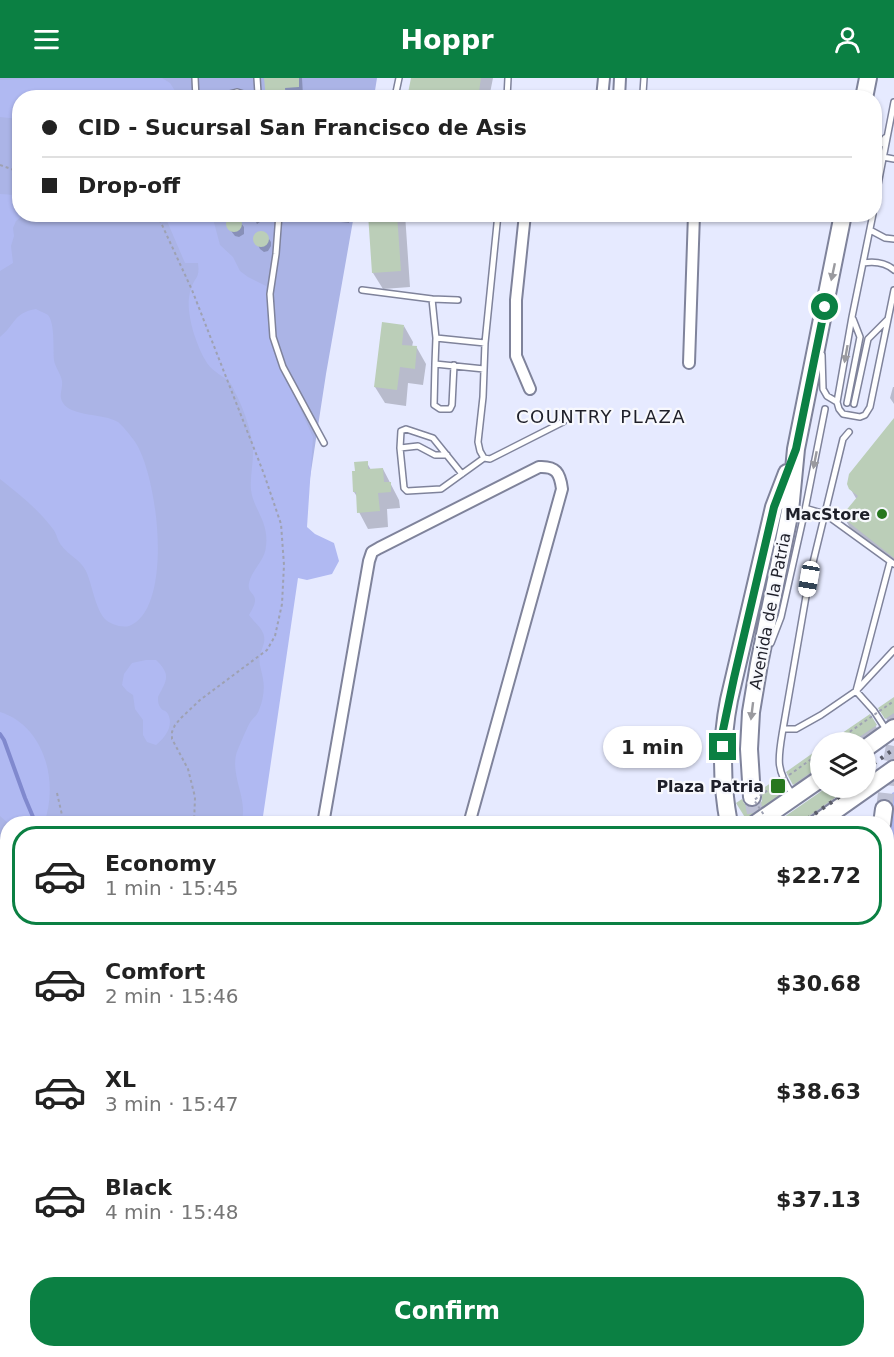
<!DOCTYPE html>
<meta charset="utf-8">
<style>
:root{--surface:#fff;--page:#f6f6f6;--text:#222;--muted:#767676;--line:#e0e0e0;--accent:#0b8043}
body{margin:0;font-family:"DejaVu Sans",sans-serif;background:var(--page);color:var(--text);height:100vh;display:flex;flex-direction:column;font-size:22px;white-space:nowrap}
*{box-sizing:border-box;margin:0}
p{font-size:20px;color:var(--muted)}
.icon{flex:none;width:33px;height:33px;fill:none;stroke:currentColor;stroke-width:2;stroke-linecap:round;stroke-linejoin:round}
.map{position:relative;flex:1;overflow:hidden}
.details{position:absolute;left:0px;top:738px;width:894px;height:542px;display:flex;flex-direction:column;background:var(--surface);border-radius:24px 24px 0 0;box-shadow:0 2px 4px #0004}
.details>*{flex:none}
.hud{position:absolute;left:12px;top:12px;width:870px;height:132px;border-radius:24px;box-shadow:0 2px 4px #0004;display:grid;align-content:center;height:132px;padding:0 30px;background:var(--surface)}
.fabs{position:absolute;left:810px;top:654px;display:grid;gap:12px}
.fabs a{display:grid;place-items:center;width:66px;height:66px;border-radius:50%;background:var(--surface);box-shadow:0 2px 4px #0004;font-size:30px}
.end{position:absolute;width:27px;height:27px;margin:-14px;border:8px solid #0b8043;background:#fff;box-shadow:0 0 0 3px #fff}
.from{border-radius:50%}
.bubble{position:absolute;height:42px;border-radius:21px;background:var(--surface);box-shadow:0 2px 4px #0004;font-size:20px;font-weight:800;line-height:42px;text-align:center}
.car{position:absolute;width:18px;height:36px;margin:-18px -9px;border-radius:8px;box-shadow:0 0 4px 2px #0007;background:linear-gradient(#fff 24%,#345 0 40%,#fff 0 76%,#345 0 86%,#fff 0)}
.hud b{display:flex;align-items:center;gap:21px;height:57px;font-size:22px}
.hud b+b{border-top:2px solid var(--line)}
.hud i{width:15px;height:15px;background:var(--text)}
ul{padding:10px 0 0;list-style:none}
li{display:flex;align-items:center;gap:18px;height:99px;margin:0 12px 9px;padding:0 18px;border:3px solid transparent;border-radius:24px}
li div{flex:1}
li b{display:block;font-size:22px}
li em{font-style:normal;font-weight:800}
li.selected{border-color:var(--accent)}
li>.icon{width:54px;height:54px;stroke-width:1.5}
.primary-button{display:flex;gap:12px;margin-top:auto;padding:12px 30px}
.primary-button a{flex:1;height:69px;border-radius:24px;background:var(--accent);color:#fff;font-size:24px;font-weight:800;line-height:69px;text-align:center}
header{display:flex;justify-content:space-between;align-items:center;height:78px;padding:0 30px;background:var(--accent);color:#fff;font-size:27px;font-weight:800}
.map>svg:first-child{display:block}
.green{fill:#abb4e6}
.forest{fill:#b0b9f2}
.water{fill:#8089ce}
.shadow{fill:#0003}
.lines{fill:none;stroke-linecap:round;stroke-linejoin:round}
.stream{stroke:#8089ce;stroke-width:4}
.building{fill:#bbceb8}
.primary-tunnel{stroke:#bec1d4;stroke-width:16;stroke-dasharray:16 8;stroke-linecap:butt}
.lane-casing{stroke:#7f839b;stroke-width:8}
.street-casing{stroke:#7f839b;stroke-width:14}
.primary-casing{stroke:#7f839b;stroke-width:20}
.path{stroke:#9ea1b2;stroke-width:2;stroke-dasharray:3 3;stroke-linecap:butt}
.lane{stroke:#fff;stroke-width:5}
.street{stroke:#fff;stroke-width:10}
.primary{stroke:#fff;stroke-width:16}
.rail{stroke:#5a5c69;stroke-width:4;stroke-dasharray:3 6;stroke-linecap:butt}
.path-bridge{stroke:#9ea1b2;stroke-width:2;stroke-dasharray:3 3;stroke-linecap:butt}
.oneway{fill:#9a9a9f}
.route{stroke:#0b8043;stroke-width:8}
.poi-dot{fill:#27771f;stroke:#f7f8fd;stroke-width:2}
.labels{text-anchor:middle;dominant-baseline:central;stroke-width:4.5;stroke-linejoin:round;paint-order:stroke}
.poi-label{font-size:16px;font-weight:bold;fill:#1e1f29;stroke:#f7f8fd;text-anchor:end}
.street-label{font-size:16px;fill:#1e1f29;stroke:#f7f8fd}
.neighbourhood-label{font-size:18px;letter-spacing:1.5px;fill:#1e1f29;stroke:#f7f8fd}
</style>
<header><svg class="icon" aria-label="menu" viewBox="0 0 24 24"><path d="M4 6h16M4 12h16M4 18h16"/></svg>Hoppr<svg class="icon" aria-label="person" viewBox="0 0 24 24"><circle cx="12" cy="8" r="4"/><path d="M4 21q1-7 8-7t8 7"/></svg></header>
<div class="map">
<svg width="894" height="1279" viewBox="0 0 894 1279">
<rect width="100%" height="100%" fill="#e6eaff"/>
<path class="green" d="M0,0H377L374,19L20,20V136L354,137L326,296L257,745L8,746V1244L0,1249Z
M96,1272H811L810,1279H86Z"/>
<path class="forest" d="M46,0H162L170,5L179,19L20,20L19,41L0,39V2Z
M0,116L15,117L19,121L20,136L23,137L16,143L13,150L14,158L11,168L13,185L0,193Z
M160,137H212L220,167L233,179L240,193L248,199L266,208L273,272L313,359L307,449L315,456L334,465L339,483L332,496L307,502L298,500L262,745H241C249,723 231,700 236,677C237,673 249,645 251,643C254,639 257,638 259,632C263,623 265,611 263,601C262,593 258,585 260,578C261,570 267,564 263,555C261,549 253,543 249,537C264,513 246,519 249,505C252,491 265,483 266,468C269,443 254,433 251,412C250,400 253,387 253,375C253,357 245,335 237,318C235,315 233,309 231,306C224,298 213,294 207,285C201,276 197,265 194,256C190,242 186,225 191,211C195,198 200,201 198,185H185L167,143Z
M36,231C39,233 45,235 48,237C55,245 53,271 54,282C55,289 61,296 62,303C63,312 58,317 63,325C72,339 103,335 118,344C123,348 129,356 133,361C158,392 175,531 129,548C121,550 109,546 104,540C95,529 92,506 86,493C81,482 68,477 61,467C57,462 57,456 53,451C38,431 19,416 0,401V259C16,246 13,235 36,231Z
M146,582H156C172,597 166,603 158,619C158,623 158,626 160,629C164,635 164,630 168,636C174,648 165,660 156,667L147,664L143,657V642L135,631L133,617L127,613L122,607L124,596L132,585Z
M0,634C45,648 59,705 44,745H8L0,738Z
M894,714V854L890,823L888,743L892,715Z
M0,793H6L8,794L7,852L0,853Z
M886,927L894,988V1052L887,1118Z
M0,1137L8,1140L7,1240L0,1246Z"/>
<path class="water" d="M0,951L7,971V1027L0,1024Z
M338,1272H402L408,1279H338Z
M647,1272H703L707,1279H649Z"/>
<path class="shadow" d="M266,0H302L303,17L289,18V20H267Z
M412,0H493L489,20H413L410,14Z
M257,136H278L273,141L267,139L257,146L255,142Z
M299,136H351L349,145L300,139Z
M369,136H405L410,209L383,211L373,195Z
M233,140H237L244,149V156L239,159L235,158L228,149L229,142Z
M263,155L267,158L271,164V168L268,173L264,174L260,171L255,161L256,157Z
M404,248L413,264L412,269L417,270L426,286L423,307L408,305L406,328L385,325L375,309Z
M893,309H894V326L890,320Z
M894,342V485L850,450L844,439L857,422L850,410Z
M367,385L371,392L383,391L399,422L400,430L387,431L388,449L368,451L359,434L358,420L354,414Z
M894,621V650L893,651L880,631Z
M870,638L882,659L866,664H832Z
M820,672V703L800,717L788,695Z
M827,710L841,731L820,746H777Z
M784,713L790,724L750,746L738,726L747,730L758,729L763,724Z"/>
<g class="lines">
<path class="stream" d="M0,656L4,662L25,720L36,746"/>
</g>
<path class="building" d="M264,0H299V9L285,10L286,20H266Z
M411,0H481L478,20H438L408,15Z
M368,136H397L401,193L372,195Z
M226 146a8 8 0 1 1 16 0a8 8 0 1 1-16 0Z
M253 161a8 8 0 1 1 16 0a8 8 0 1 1-16 0Z
M382,244L404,247L402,267L417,268L415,291L400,289L397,312L374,309Z
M894,340V480L842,439L844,435L858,418L849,411L847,406L849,396Z
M368,383V391L383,390L384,404H391V414L378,415L380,433L357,435L356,414H353L352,393H355L354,384Z
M894,619V635L885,641L878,630Z
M870,636L877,647L852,664H829Z
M820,670V691L814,692L793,707L786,694Z
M778,700L785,713L746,741L736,725L742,721L744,725L748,729H752L757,728L762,723V711Z
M826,710H829L836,719L810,737L807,741L806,746H774Z"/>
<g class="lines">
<path class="primary-tunnel" d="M752,719L757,746
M884,731L888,699L894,668"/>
<g class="lane-casing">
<path id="lane" d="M195,0L196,20
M257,0L258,15
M643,15L644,0
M214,20L237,14L256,20
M397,20L395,19L399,0
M507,20L508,0
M874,76L885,60
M883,79L894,81
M874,127L894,24
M279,136L276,176L270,216L273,259L283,289L324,365
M498,136L485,265L483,319L478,364L480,373L484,380L490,381L563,344
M873,136L852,239L837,324L839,331L843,336L860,339L865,337L870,329L894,212
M870,152L885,160L894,161
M863,185C875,183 885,184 894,192
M362,212L432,221L436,260L485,265
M432,221L458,222
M822,277L823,311L827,318L837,324
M435,286L436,260
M454,287L452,327L450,331H440L434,327L435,286L484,291
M847,325L860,259L853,241
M854,326L868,261L887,242
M849,354L843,361L809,501L783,651H796L821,637L856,613L894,572
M400,370L401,353L406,351L433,360L462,396
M447,377H435L418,368L400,370L404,410L407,413L441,411L484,380
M805,432L808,431L825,436L894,486
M771,565L781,539L805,432L825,331
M783,651C778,681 775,691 793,717
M887,653L874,633L856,613L890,484
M86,1279L99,1272"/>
</g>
<g class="street-casing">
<path id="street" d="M602,20L604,0
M619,20L620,0
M525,136L516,222V278L530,311
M689,285L694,136
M323,746L369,483L372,474L379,470L539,389C556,388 560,395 562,411L469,746"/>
</g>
<g class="primary-casing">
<path id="primary" d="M864,20L868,0
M866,670L894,650
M752,719L749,671L751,634L759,586L790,433L796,371L843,136
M729,746C721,704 721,663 729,622L774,429L787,395
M755,746L820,701
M816,746L894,691
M882,746L884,731
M886,855L894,900
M886,1207L894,1142
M0,1276L8,1270
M49,1279L59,1272
M834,1279L835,1272
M847,1279L848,1272
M878,1279L879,1272"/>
</g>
<path class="path" d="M0,87L20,94
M157,136L192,212L264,396L281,446L284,487L282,526L275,558L267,572L200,622L181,640L175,647L172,654V661L188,691L195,719L194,746
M57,715L64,746
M0,1180L8,1168
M640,1272L641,1279
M710,1272L714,1279"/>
<use href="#lane" class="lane"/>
<use href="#street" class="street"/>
<use href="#primary" class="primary"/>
<path class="rail" d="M866,691L894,671
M800,746L852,710
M16,1279L26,1272
M32,1279L42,1272"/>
<path class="path-bridge" d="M835,664L894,623
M770,746L754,722L820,675"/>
</g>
<defs><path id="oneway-solid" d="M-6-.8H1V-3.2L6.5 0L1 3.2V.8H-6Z" transform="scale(1.5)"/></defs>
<g class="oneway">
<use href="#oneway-solid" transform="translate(833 194) rotate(102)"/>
<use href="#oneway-solid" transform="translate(846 276) rotate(100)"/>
<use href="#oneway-solid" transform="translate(815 382) rotate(101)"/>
<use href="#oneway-solid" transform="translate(752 633) rotate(97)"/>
</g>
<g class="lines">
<path class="route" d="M723,669V652L734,600L774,429L796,371L825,229"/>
</g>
<g class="poi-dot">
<circle cx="882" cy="436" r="6"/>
<rect x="770" y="700" width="16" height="16" rx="3"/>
</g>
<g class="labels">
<g class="poi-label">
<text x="870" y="436">MacStore</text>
<text x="764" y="708">Plaza Patria</text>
</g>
<g class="street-label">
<text transform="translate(770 533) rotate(-79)">Avenida de la Patria</text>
</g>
<g class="neighbourhood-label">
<text x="601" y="338">COUNTRY PLAZA</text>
</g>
</g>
</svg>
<div class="fabs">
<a><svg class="icon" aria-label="layers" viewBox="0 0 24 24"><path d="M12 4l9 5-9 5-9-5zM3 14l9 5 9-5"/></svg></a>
</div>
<i class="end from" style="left:825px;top:229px"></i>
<i class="end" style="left:723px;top:669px"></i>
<div class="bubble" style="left:603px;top:648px;width:99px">1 min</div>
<i class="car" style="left:809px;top:501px;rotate:190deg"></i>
<div class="hud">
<b><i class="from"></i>CID - Sucursal San Francisco de Asis</b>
<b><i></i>Drop-off</b>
</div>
<section class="details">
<ul>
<li class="selected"><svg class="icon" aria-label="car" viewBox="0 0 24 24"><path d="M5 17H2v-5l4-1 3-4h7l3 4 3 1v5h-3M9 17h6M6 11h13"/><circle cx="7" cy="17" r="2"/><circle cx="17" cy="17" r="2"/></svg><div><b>Economy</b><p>1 min · 15:45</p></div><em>$22.72</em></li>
<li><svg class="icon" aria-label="car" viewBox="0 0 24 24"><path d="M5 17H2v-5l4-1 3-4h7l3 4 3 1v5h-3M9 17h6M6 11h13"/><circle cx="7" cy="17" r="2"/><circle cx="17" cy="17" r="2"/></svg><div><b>Comfort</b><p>2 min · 15:46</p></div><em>$30.68</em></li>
<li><svg class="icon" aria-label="car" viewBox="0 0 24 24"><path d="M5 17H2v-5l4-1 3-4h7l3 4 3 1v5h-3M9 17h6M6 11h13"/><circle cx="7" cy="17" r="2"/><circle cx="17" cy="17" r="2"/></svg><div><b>XL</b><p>3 min · 15:47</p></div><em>$38.63</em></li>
<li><svg class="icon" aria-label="car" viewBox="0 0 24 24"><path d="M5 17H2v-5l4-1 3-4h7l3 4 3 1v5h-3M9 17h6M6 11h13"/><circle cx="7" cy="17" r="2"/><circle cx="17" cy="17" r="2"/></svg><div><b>Black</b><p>4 min · 15:48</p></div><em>$37.13</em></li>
</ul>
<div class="primary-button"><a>Confirm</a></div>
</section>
</div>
